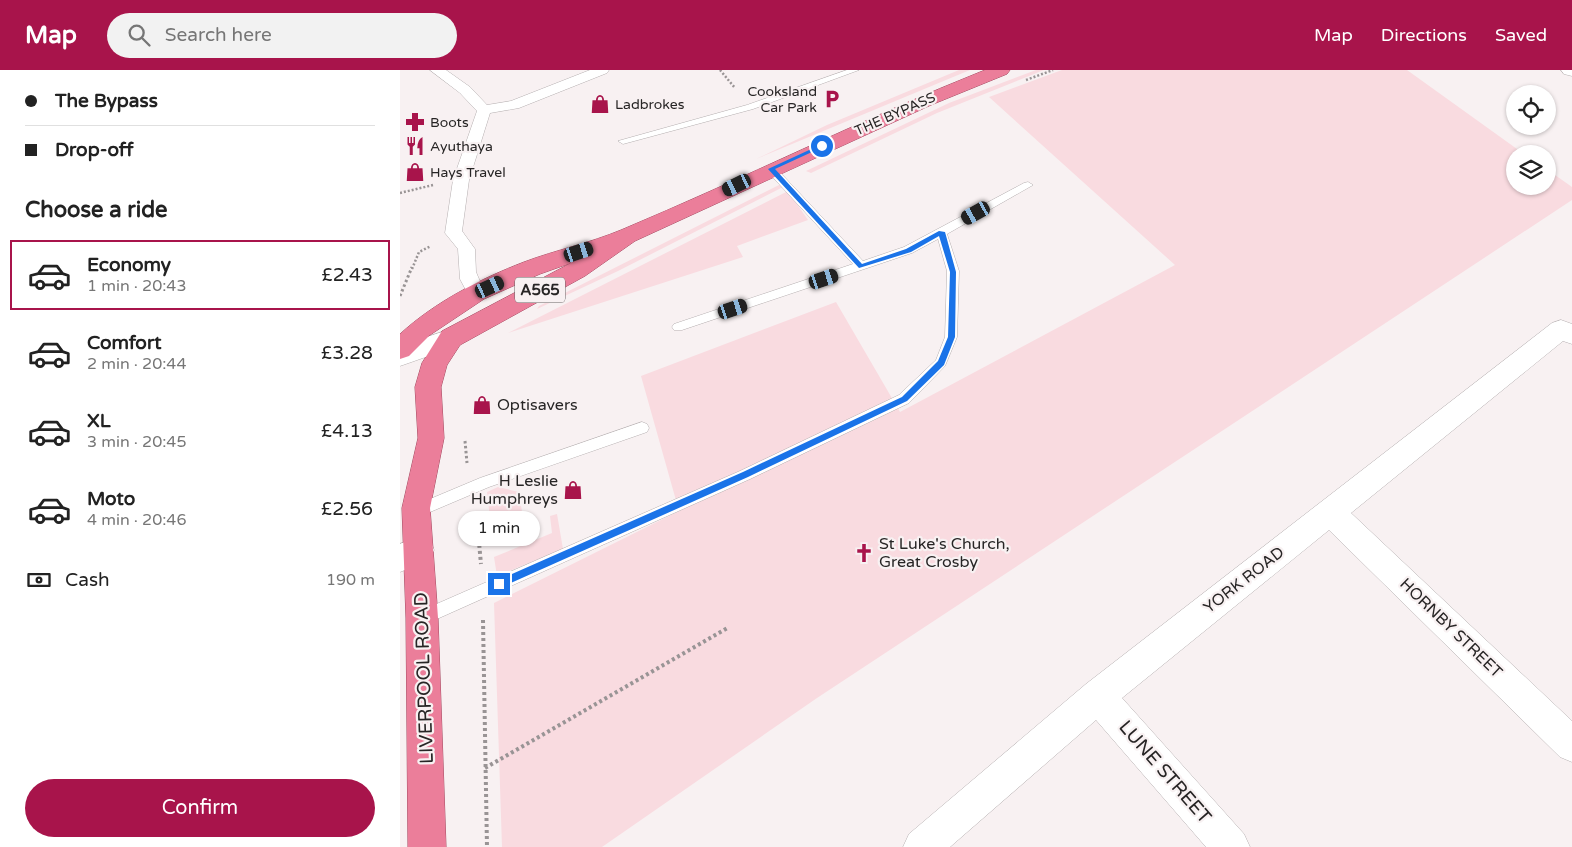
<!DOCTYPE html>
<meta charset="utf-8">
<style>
:root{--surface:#fff;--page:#f2f2f2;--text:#222;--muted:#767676;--line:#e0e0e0;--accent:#a8144b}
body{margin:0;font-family:"Varela Round",sans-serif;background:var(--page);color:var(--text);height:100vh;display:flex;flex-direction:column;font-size:19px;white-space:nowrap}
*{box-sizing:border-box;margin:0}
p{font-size:16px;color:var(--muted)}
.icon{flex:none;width:28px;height:28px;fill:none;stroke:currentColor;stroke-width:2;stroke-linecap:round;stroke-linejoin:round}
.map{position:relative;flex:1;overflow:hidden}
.drawer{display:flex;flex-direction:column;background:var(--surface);width:400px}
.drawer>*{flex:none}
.hud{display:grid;align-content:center;height:110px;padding:0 25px;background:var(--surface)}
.fabs{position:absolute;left:1106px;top:15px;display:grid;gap:10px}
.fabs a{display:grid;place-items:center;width:50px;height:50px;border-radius:50%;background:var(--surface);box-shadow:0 1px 4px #0004;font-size:25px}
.end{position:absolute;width:22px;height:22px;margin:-11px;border:6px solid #1a73e8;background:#fff;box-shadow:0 0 0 2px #fff}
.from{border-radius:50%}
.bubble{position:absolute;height:35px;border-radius:18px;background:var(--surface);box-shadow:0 1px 4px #0004;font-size:16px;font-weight:600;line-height:35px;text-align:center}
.car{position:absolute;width:15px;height:30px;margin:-15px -8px;border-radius:6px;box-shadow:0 0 4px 1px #0007;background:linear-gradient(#222 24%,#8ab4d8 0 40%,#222 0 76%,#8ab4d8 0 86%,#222 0)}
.hud b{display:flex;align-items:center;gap:18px;height:48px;font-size:19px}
.hud b+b{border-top:1px solid var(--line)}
.hud i{width:12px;height:12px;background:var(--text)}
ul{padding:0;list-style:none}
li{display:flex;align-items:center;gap:15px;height:70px;margin:0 10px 8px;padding:0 15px;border:2px solid transparent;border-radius:0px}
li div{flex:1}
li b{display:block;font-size:19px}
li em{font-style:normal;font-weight:600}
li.on{border-color:var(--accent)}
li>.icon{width:45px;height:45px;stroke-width:1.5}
h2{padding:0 25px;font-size:22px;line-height:60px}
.pay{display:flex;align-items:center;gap:12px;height:55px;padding:0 25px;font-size:19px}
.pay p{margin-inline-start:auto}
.primary-button{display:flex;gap:10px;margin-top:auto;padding:10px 25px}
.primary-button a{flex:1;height:58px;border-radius:30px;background:var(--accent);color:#fff;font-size:20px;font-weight:600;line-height:58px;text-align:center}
header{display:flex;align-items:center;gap:30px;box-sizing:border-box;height:70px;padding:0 25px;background:var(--accent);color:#fff}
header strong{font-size:24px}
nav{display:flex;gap:28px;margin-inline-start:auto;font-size:18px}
.search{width:350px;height:45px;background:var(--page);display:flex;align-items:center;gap:12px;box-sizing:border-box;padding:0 18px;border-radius:28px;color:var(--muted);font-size:19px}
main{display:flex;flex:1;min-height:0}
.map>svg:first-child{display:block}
.green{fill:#f9dbe0}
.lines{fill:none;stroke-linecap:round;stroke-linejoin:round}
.service-casing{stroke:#b5afb0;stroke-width:1}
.pedestrian-casing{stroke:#b5afb0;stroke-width:1}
.minor-casing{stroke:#b5afb0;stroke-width:1}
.secondary-casing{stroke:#b5afb0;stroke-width:1}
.trunk-casing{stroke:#a34960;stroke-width:1}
.path-far2{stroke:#999495;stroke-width:2.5;stroke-dasharray:2 2;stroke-linecap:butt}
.path-far1{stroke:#999495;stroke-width:3;stroke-dasharray:2.5 2.5;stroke-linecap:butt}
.path{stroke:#999495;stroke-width:4;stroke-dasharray:3 3;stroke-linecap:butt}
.service{fill:#fff;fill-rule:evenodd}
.pedestrian{fill:#fff;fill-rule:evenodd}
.minor{fill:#fff;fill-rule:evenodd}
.secondary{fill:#fff;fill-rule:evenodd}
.trunk{fill:#eb7e9a;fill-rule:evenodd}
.route{fill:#1a73e8}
.labels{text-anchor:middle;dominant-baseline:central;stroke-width:4.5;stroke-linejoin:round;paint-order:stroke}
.far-poi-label{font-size:14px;fill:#272525;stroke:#f8f1f2;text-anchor:start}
.far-street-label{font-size:14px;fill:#272525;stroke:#f8f1f2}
.shield{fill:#f8f1f2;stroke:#666262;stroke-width:1}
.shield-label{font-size:15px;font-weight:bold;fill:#272525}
.poi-label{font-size:16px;fill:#272525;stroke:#f8f1f2;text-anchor:start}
.street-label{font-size:16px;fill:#272525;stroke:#f8f1f2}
.near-street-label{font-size:19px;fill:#272525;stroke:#f8f1f2}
</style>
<header>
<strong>Map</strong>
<div class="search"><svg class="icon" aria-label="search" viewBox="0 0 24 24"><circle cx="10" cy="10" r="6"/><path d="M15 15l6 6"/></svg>Search here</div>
<nav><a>Map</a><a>Directions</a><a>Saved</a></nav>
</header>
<main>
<section class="drawer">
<div class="hud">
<b><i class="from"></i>The Bypass</b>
<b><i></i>Drop-off</b>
</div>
<h2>Choose a ride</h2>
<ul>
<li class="on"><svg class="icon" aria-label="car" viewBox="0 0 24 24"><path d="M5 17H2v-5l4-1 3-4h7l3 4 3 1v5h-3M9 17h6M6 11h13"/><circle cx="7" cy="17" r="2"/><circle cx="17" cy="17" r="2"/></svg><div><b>Economy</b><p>1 min · 20:43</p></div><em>£2.43</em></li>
<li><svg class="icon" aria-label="car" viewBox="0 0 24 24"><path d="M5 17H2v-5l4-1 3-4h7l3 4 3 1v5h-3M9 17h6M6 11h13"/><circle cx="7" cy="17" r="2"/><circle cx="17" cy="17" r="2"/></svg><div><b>Comfort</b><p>2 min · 20:44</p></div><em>£3.28</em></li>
<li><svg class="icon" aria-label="car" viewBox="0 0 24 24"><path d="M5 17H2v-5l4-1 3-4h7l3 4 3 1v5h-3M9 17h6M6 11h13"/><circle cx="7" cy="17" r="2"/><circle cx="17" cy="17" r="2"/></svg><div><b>XL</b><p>3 min · 20:45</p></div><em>£4.13</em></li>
<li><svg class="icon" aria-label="car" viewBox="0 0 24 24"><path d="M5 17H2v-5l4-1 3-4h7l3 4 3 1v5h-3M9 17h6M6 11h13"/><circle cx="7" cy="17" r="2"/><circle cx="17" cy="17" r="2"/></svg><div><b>Moto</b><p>4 min · 20:46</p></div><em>£2.56</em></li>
</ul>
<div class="pay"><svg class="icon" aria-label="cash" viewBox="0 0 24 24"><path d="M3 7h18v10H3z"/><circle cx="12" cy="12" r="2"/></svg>Cash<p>190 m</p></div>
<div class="primary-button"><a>Confirm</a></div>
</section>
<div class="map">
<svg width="1172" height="777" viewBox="0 0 1172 777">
<rect width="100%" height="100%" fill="#f8f1f2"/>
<path class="green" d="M559,0H570L356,89L427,55Z
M636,0H644L537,43L411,103L406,101L549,33Z
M662,0H1007L1124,84H1115V116H1148V100L1172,117V130L417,628L202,777H102L94,533L279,441L241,306L436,232L500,342L775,195L589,27Z
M381,114L383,117L218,201L137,239L139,236Z
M388,121L408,150L337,176L343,187L108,263Z
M98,417L119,422L125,462L93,475L87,422Z
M157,444L163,479L97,506L94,487L152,463L150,446Z"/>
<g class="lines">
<g class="service-casing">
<path id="service" d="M447,0H459L353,39L223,74L218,71L347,35Z
M371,96L375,97L463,191L504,177L624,113L628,112L633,115L547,164L559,201L557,267L545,296L509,333L350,409L28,553L22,556L16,553L14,548L16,543L340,401L499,325L536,290L545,267L547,201L538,169L512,183L282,260H274L272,257L274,254L453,194L367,101V97Z
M242,352L247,354L249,358L247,362L89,417L16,448L11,447L9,442L11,437L80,408Z"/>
</g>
<g class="pedestrian-casing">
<path id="pedestrian" d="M30,0H46L70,17L87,35L111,31L190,0H209L207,3L119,38L90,43L69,110L62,161L75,179L76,202L85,223L82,228L76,230L70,228L60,209L58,179L45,163L53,110L77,41L60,23Z"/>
</g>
<g class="minor-casing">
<path id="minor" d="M1161,0H1172V6L1164,4Z
M1161,250L1172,254V274L1163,271L951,443L1172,651V692L1160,687L929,460L722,628L844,764L850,777H806L696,650L550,777H503L509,764L686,614L1152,253Z
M19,466L30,470L34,480L30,490L0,502V474Z"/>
</g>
<g class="secondary-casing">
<path id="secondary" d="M51,259L60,261L63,268L60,275L0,296V276Z"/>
</g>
<g class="trunk-casing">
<path id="trunk" d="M585,0H610L607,4L531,35L235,171L185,206L60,275L47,295L41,317L44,368L30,438L38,548L46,777H8L6,548L2,438L18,368L15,317L22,293L42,261L171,193L140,204L84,229L30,265L9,286L0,289V264C35,232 80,209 124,192C156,180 190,173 221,160C343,109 462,49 585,0Z"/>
</g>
<path class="path-far2" d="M320,0L335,18
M626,10L653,0
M0,123L33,115
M12,199L19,182L31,176"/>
<path class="path-far1" d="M0,226L12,197
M65,371L67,393
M76,443L77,452"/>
<path class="path" d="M77,451L81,494
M83,550L87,777
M85,698L329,557"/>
<use href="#service" class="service"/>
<use href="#pedestrian" class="pedestrian"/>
<use href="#minor" class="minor"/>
<use href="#secondary" class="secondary"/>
<use href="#trunk" class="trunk"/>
</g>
<path class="route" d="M420,75L425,76L375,99L462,194L506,179L539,161L545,162L556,202L555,267L544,295L507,331L348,407L102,517H96V511L343,402L502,327L538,291L548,267L550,202L539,166L511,182L459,198L368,99Z"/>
<defs>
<g id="parking-bare" transform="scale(1.5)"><path d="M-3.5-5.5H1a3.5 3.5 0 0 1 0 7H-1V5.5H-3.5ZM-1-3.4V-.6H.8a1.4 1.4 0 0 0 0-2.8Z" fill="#a8144b" stroke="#f8f1f2" stroke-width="2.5" paint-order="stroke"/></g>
<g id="shop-bare" transform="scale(1.5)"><path d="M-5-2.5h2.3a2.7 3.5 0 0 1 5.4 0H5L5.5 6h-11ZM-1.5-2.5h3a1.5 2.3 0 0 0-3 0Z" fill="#a8144b" stroke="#f8f1f2" stroke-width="2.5" paint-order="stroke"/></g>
<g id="pharmacy-bare" transform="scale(1.5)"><path d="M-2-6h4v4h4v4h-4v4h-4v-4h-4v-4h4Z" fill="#a8144b" stroke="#f8f1f2" stroke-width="2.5" paint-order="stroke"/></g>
<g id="restaurant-bare" transform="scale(1.5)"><path d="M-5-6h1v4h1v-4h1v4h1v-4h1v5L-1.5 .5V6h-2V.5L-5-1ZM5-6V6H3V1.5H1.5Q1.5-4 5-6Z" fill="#a8144b" stroke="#f8f1f2" stroke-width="2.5" paint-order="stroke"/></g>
<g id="church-bare" transform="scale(1.5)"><path d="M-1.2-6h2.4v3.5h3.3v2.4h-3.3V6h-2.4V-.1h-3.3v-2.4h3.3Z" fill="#a8144b" stroke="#f8f1f2" stroke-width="2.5" paint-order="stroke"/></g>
</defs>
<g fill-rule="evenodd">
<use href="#parking-bare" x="432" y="29"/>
<use href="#shop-bare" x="200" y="34"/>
<use href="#pharmacy-bare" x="15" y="52"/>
<use href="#restaurant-bare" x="15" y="76"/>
<use href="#shop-bare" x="15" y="102"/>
<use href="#shop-bare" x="82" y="335"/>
<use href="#shop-bare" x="173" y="420"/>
<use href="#church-bare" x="464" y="483"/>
</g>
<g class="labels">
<g class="far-poi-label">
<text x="417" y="21" text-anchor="end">Cooksland<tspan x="417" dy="16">Car Park</tspan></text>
<text x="215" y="34">Ladbrokes</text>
<text x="30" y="52">Boots</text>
<text x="30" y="76">Ayuthaya</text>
<text x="30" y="102">Hays Travel</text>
</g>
<g class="far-street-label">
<text transform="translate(495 44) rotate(-24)">THE BYPASS</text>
</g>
<rect class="shield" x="115" y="207.5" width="50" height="25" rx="4"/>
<g class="shield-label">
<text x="140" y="220">A565</text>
</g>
<g class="poi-label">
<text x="97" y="335">Optisavers</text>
<text x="158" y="411" text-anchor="end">H Leslie<tspan x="158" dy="18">Humphreys</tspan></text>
<text x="479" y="474">St Luke's Church,<tspan x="479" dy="18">Great Crosby</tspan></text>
</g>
<g class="street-label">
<text transform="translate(844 510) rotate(-38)">YORK ROAD</text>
<text transform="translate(1051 558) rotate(44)">HORNBY STREET</text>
</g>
<g class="near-street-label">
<text transform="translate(24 608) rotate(-92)">LIVERPOOL ROAD</text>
<text transform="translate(765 702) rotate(49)">LUNE STREET</text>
</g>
</g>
</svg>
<div class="fabs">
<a><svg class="icon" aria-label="locate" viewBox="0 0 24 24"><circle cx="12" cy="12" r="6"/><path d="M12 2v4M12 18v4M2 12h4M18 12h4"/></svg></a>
<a><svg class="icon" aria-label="layers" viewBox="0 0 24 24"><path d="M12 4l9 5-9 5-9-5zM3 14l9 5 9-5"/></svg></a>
</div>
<i class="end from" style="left:422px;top:76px"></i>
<i class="end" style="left:99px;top:514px"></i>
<div class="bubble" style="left:58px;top:441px;width:82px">1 min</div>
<i class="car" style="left:337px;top:115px;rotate:244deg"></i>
<i class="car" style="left:576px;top:143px;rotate:241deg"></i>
<i class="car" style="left:179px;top:182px;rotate:72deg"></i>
<i class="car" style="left:424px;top:209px;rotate:72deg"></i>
<i class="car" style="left:90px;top:217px;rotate:65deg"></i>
<i class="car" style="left:333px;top:239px;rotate:72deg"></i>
</div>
</main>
